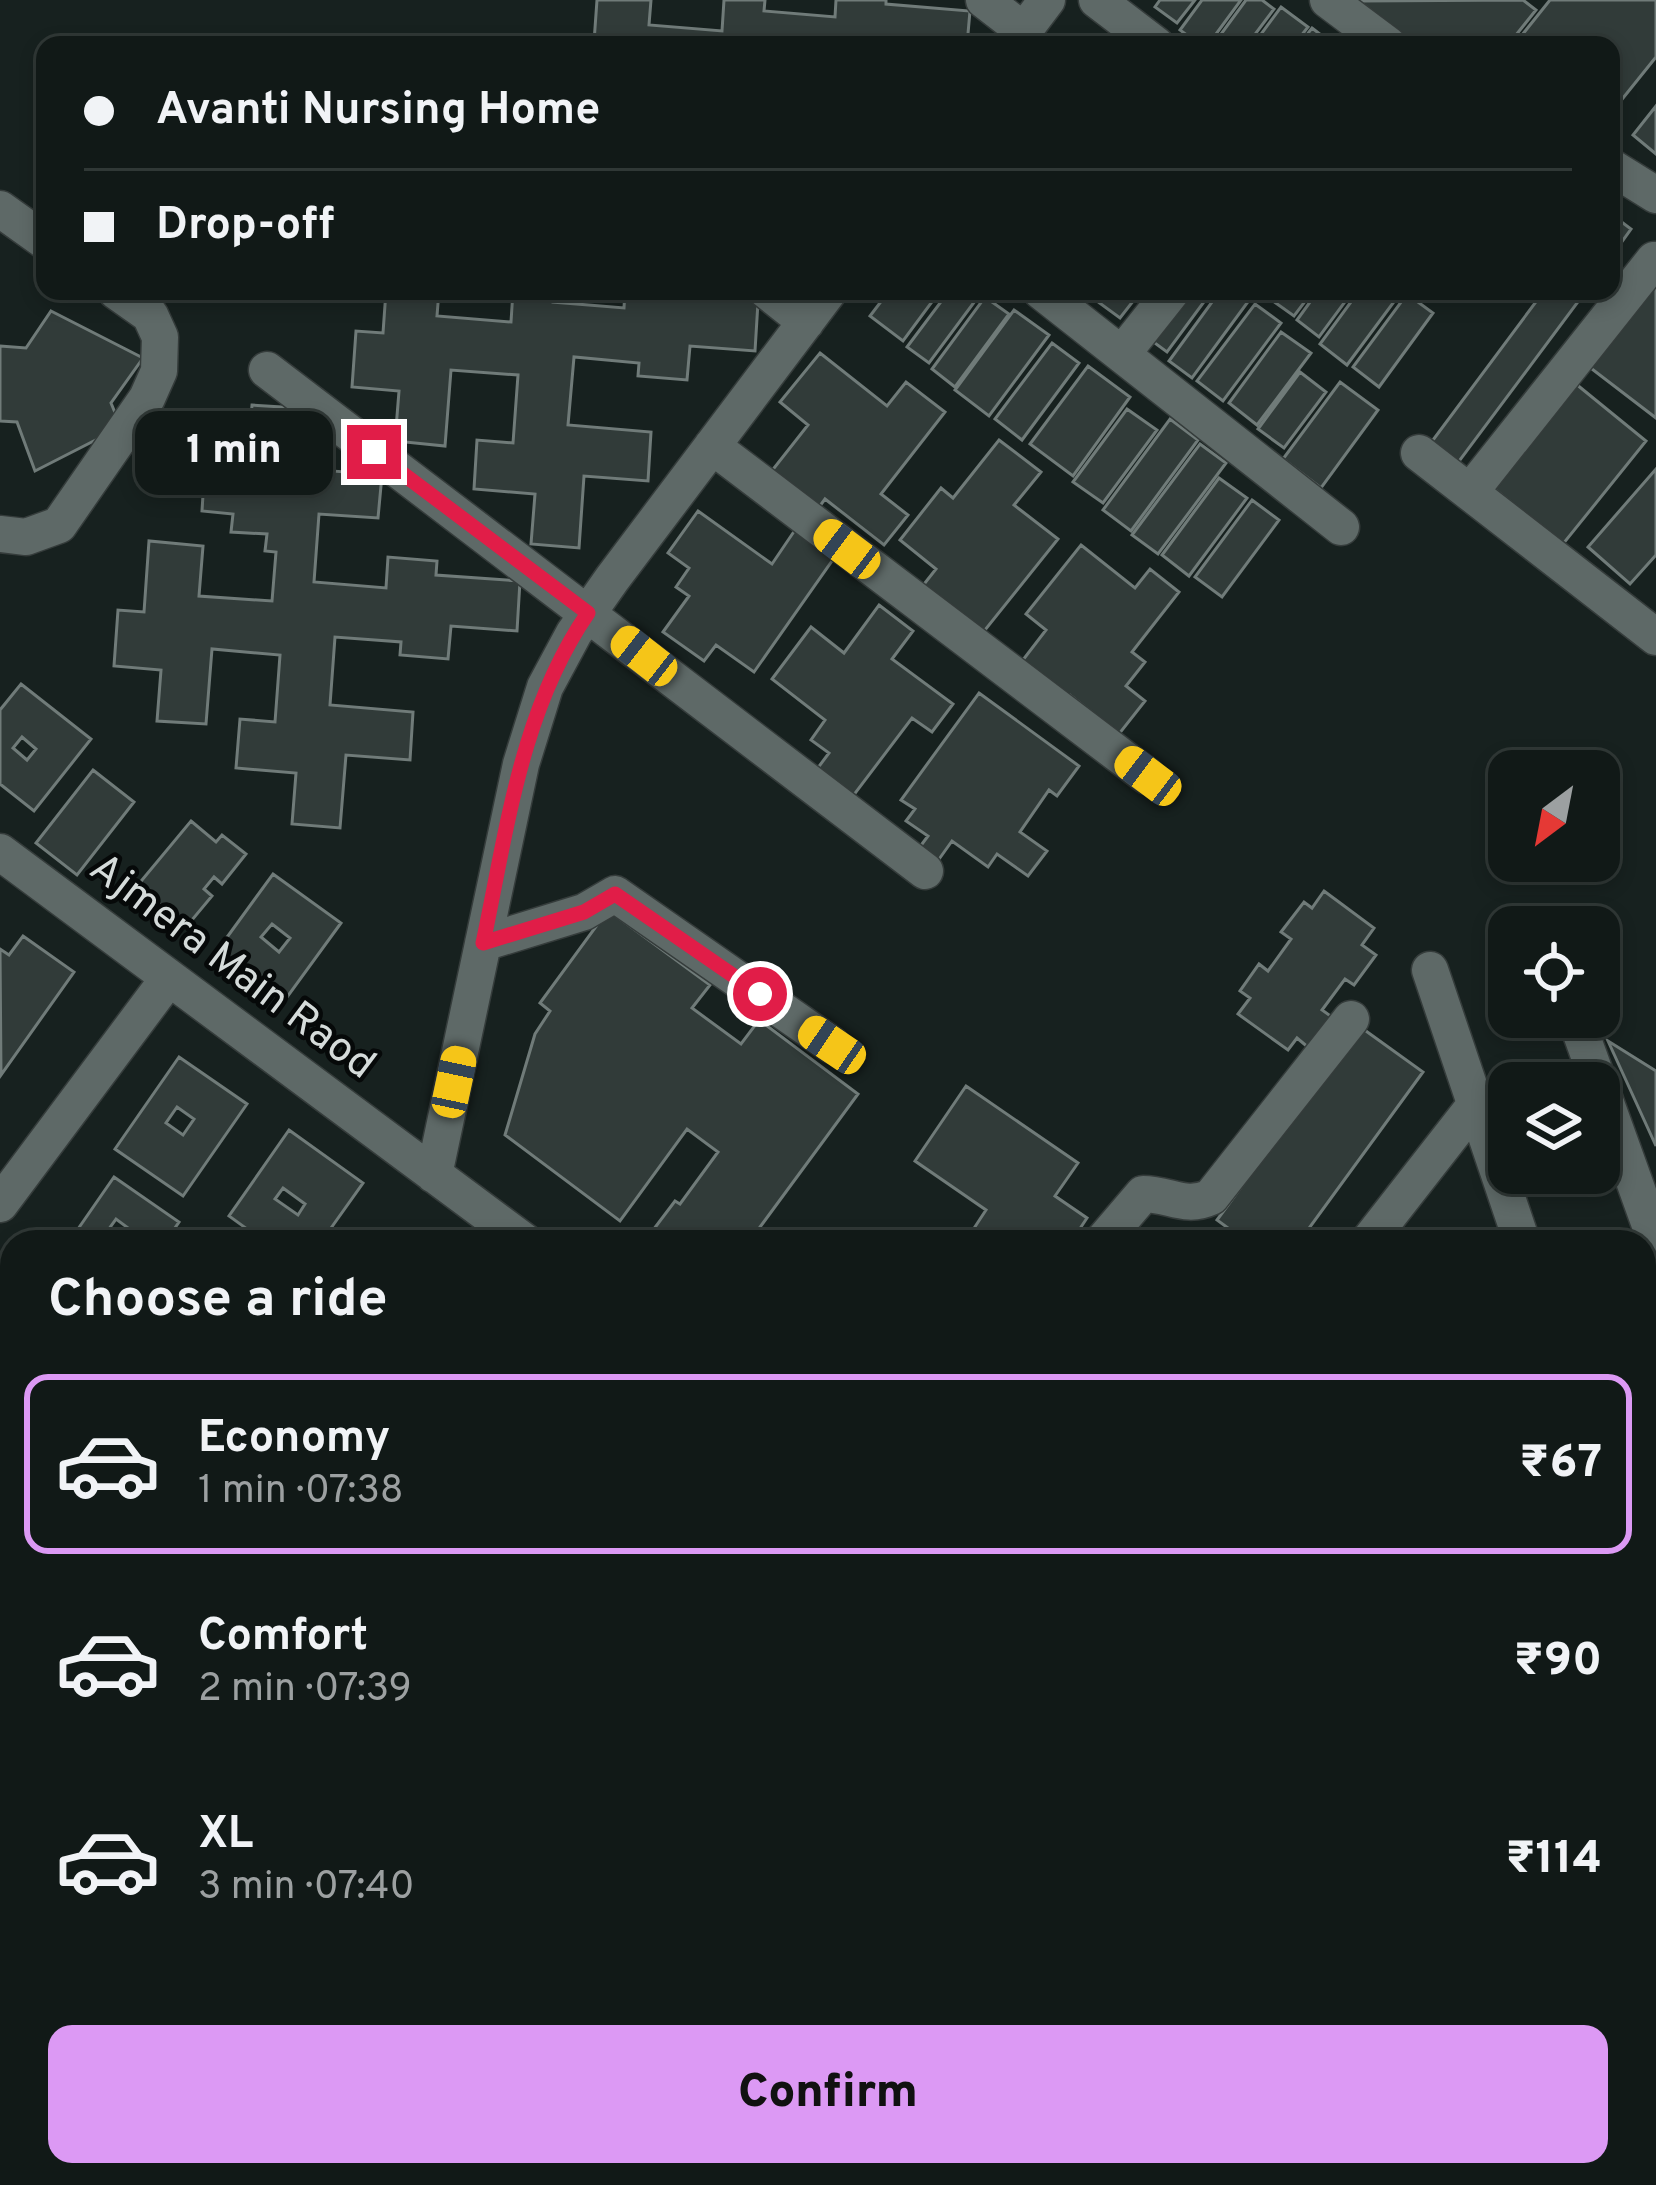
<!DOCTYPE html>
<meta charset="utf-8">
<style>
:root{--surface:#111917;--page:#1e2624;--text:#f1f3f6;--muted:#9ca0a1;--line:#303836;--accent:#dc99f4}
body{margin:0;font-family:Overpass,sans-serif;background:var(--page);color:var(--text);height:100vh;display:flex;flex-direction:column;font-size:45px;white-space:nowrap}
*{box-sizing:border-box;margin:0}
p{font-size:39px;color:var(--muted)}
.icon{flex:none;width:66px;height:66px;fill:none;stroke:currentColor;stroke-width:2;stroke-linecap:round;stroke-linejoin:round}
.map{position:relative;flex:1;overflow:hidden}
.details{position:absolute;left:0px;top:1230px;width:1656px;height:957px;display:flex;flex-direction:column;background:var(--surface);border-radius:36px 36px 0 0;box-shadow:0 6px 18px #0003,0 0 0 3px var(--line)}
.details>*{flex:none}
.hud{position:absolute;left:36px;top:36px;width:1584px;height:264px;border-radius:24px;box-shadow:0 6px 18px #0003,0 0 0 3px var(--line);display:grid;align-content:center;height:264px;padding:0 48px;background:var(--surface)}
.needle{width:78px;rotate:212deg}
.buttons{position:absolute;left:1488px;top:750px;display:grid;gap:24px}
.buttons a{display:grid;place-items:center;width:132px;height:132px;border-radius:24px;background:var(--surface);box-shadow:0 6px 18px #0003,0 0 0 3px var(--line);font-size:60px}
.end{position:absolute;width:54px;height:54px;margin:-27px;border:15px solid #e11d48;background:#fff;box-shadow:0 0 0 6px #fff}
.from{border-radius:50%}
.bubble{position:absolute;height:84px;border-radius:24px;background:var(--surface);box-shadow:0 6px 18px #0003,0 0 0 3px var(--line);font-size:39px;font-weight:800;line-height:84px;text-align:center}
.car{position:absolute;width:36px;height:72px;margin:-36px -18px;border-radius:15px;box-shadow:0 0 9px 3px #0007;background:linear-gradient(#f5c518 24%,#345 0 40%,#f5c518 0 76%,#345 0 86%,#f5c518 0)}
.hud b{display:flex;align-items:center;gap:42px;height:114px;font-size:45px}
.hud b+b{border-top:3px solid var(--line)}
.hud i{width:30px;height:30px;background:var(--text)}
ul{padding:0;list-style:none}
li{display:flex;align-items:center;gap:36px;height:180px;margin:0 24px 18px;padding:0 24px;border:6px solid transparent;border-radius:24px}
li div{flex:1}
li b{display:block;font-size:45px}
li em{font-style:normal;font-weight:800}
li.selected{border-color:var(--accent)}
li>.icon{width:108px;height:108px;stroke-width:1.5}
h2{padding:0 48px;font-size:54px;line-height:144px}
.primary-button{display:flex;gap:24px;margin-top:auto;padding:24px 48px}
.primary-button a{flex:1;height:138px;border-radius:24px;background:var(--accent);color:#111;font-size:48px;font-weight:800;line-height:138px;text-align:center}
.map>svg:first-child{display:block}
.green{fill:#17423d}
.building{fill:#313b39;stroke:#707b79;stroke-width:3;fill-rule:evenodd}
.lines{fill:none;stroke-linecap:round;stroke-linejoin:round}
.minor-casing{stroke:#353c3b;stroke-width:39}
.path{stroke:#68716f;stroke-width:8;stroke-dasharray:9 9;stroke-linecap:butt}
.minor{stroke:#5e6967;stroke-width:36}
.route{stroke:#e11d48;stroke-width:15}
.labels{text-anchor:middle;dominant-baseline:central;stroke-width:9;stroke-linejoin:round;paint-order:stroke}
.street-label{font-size:42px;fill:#d5dbda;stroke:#060909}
</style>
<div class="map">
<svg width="1656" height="2185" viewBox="0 0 1656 2185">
<rect width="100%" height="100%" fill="#17211f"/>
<path class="green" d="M712,2175H885L875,2185H718Z"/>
<path class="building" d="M597,0H651L649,25L722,31L724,0H765L764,11L835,17L836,0H886V4L970,11L967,45H567L568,40L594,42Z
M1160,0H1195L1177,23L1155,7Z
M1202,0H1241L1208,45H1200L1180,30Z
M1246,0H1262L1274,9L1247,45H1213Z
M1523,0L1536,10L1508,45H1414L1359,1Z
M1550,0H1656V57L1611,113V45H1514Z
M1281,7L1308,27L1294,45H1253Z
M1312,28L1334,45H1299Z
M1656,106V154L1633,135Z
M1611,214L1631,229L1611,257Z
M1656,279V418L1588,366Z
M386,291H439L437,316L511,322L513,291H553V302L624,308L625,291H675V295L758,302L755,351L690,346L687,380L638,376L639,363L574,357L568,425L651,432L648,481L584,476L579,548L531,544L535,494L474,489L477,440L513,443L518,375L451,370L445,446L395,441L399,391L352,387L356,331L383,333Z
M889,291H940L903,341L870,316Z
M949,291L981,293L929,363L907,347Z
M1094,291H1141L1120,318L1090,296Z
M1187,291H1212L1167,352L1152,341Z
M1220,291H1240L1250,299L1192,378L1169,361Z
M1269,291H1313L1294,316L1266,296Z
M1318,291H1353L1319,337L1297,320Z
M1359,291H1402L1347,365L1320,344Z
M1544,291H1586L1457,464L1430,444Z
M1407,294L1433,313L1379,387L1353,367Z
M985,297L1009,314L955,387L932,369Z
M1255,304L1281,323L1223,401L1197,381Z
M1014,310L1049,335L989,416L955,390Z
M51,311L143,358L111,403L121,427L35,471L17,422L0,421V346L26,348Z
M1281,332L1311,353L1257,425L1229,403Z
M1052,343L1079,363L1022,440L995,419Z
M820,353L887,406L906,382L945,412L881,494L908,515L884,545L825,499L814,514L767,477L808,425L780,402Z
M1088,366L1130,397L1073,476L1030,444Z
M1300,372L1326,392L1284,448L1258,429Z
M1340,382L1378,410L1321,488L1283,459Z
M1576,384L1646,441L1563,544L1493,488Z
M252,405L313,409L308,469L382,475L378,518L319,514L314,582L386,588L388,557L437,561L436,575L520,581L517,631L451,626L448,659L400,655L401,642L335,637L330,705L413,712L410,760L346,755L340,828L292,824L296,773L236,768L240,719L275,722L280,655L212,649L206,724L157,721L161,670L114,666L118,610L144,612L149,541L203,546L199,596L272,601L276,552L265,551L267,534L231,532L233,514L202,511L204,479L246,483Z
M1127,409L1157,430L1103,503L1073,482Z
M1170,419L1198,440L1131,531L1103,510Z
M999,440L1041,472L1014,505L1058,539L977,640L917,593L936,569L900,540L941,488L953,498Z
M1200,444L1226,463L1158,554L1132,535Z
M1656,469V555L1630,584L1588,547Z
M1219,478L1247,498L1189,576L1162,555Z
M1252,500L1279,520L1222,597L1195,577Z
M698,511L772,564L795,530L834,558L754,672L716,645L704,661L663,632L689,596L676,587L689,568L668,553Z
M1081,545L1135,588L1150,569L1179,592L1132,652L1145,662L1126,686L1145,701L1119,734L1070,695L1062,705L1016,669L1046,630L1026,614Z
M879,605L913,631L892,659L953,704L932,732L912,718L850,800L814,773L829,753L811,740L825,720L772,679L811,627L844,653Z
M21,684L91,739L34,811L0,784V710ZM22,737L36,749L27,760L13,748Z
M979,693L1079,766L1057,796L1049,790L1020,832L1047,851L1028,876L997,854L988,867L952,841L932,869L913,856L928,836L906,821L915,809L901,800Z
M93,770L134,802L77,875L36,843Z
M191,821L216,842L222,835L246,854L222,884L214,877L204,889L212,896L187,926L137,886Z
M273,874L341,923L285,1000L217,951ZM272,924L290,938L279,952L261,937Z
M1324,891L1374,928L1362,945L1376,955L1354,985L1345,979L1322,1010L1332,1017L1309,1048L1297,1038L1288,1050L1238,1014L1250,998L1240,991L1259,964L1268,971L1291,939L1281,932L1304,902L1312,908Z
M608,910L710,985L692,1008L741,1044L759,1020L858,1094L749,1242H644L675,1201L680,1204L718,1152L687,1129L620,1221L505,1135L535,1034L550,1011L540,1003Z
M23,936L74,972L1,1075L0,949L9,955Z
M1359,1026L1423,1072L1299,1242H1247L1217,1220Z
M1608,1041L1656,1071V1146Z
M179,1057L247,1104L183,1196L115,1149ZM177,1107L194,1119L183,1135L166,1123Z
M966,1086L1078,1163L1055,1196L1087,1218L1071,1242H965L986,1210L915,1161Z
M289,1130L363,1183L321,1242H265L229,1216ZM283,1188L305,1204L298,1215L275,1199Z
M114,1177L179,1222L165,1242H135L139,1236L116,1219L103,1237L111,1242H69Z
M12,1325V1445L0,1437V1340Z
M0,1503L12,1512V1590L0,1607Z
M1644,1649L1656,1658V1721L1644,1737Z
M12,1700V1809L0,1800V1717Z
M1656,1788V1927L1644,1943V1804Z
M12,2112V2175H81L91,2185H0V2124Z"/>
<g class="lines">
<g class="minor-casing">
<path id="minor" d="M984,0L1024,31
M1097,0L1156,45
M1328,0L1388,45
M1013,45L1047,0
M1611,167L1656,195
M0,209L45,241
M767,291L806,322
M1041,291L1341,527
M1122,354L1172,291
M267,370L925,871
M712,446L1147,776
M1419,453L1656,637
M1470,492L1654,260
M0,534L26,537L59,525L147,398L159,371L160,337L150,315L116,291
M0,852L525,1242
M483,943L584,912L615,894L832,1045
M1430,970L1522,1242
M1575,1017L1656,1242
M434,1175L521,764L545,687L574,633L612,579L829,291
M0,1204L168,979
M1102,1242L1143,1194C1170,1194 1185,1209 1211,1197L1351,1019
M1368,1242L1475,1105
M0,1484L12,1493
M1644,1533L1656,1518
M0,1662L12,1646
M1644,1779L1656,1764
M0,1820L12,1829
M1644,2065L1656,2074
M229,2185L239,2175"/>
</g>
<path class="path" d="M915,2185L924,2175"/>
<use href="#minor" class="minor"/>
</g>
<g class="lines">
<path class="route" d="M374,452L588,613C521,710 507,830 483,943L584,912L615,894L760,994"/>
</g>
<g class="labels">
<g class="street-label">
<text transform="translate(231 968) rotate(37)">Ajmera Main Raod</text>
</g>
</g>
</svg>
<div class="buttons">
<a><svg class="needle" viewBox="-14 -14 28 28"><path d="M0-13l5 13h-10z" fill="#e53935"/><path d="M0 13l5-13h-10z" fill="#9ca0a1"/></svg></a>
<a><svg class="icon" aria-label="locate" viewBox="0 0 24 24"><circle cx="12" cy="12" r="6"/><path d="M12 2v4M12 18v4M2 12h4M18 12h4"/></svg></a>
<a><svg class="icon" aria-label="layers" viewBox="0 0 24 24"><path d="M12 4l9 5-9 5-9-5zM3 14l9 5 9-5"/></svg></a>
</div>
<i class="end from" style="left:760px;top:994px"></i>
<i class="end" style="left:374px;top:452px"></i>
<div class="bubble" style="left:135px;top:411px;width:198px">1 min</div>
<i class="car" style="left:847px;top:549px;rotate:307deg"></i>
<i class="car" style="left:644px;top:656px;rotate:308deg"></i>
<i class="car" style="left:1148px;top:776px;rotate:307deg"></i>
<i class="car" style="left:832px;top:1045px;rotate:304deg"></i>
<i class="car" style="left:454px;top:1082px;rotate:12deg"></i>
<div class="hud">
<b><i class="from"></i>Avanti Nursing Home</b>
<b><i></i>Drop-off</b>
</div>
<section class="details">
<h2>Choose a ride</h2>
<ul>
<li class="selected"><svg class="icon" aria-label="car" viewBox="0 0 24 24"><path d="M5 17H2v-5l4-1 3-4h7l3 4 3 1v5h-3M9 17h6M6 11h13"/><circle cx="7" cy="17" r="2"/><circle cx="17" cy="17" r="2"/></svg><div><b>Economy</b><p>1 min · 07:38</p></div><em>₹67</em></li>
<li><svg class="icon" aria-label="car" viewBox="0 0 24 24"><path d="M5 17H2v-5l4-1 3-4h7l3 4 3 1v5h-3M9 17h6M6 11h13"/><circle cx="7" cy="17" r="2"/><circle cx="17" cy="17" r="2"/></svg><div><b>Comfort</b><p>2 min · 07:39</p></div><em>₹90</em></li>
<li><svg class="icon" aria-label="car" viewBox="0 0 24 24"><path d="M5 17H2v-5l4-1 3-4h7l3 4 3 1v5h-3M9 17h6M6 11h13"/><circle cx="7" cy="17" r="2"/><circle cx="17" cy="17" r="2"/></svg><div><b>XL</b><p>3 min · 07:40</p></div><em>₹114</em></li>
</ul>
<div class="primary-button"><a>Confirm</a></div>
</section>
</div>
